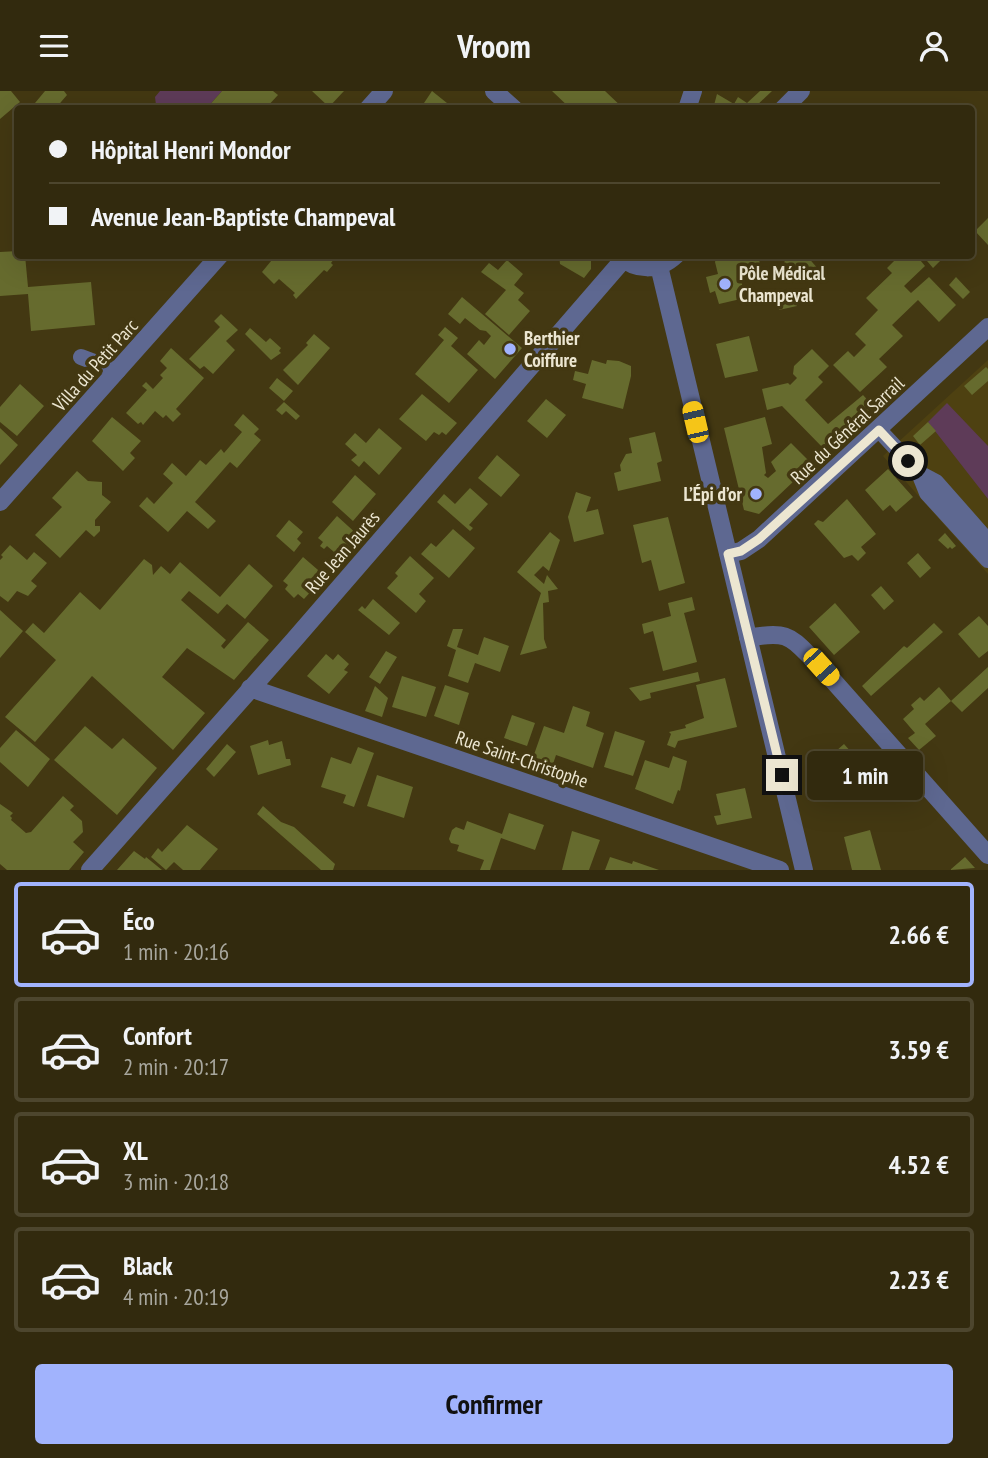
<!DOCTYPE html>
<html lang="fr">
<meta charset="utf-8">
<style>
:root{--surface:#322a0e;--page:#3d361c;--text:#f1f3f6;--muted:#a8a79e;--line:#4d462e;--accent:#a1b3fd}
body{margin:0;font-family:"PT Sans Narrow",sans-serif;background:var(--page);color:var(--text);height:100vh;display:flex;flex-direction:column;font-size:26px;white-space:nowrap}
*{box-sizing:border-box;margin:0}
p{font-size:23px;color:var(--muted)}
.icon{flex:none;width:38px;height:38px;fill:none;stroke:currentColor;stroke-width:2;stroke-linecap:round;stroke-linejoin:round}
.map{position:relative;height:779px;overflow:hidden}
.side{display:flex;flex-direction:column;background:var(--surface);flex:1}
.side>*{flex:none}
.guide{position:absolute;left:14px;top:14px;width:961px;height:154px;border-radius:7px;box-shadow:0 7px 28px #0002,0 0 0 2px var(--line);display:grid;align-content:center;height:154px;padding:0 35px;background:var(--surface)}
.end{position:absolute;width:32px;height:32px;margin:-16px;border:9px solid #ece6d1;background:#111;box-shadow:0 0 0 4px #111}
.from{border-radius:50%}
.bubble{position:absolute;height:49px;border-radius:7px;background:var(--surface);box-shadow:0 7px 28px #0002,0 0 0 2px var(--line);font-size:23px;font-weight:700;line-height:49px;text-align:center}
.car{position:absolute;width:21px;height:42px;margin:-21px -10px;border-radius:9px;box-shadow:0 0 5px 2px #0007;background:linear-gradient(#f5c518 24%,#345 0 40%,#f5c518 0 76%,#345 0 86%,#f5c518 0)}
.guide b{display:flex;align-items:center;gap:24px;height:66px;font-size:26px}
.guide b+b{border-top:2px solid var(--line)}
.guide i{width:18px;height:18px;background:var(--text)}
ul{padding:12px 0 0;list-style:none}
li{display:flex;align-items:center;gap:21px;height:105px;margin:0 14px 10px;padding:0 21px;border:4px solid var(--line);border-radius:7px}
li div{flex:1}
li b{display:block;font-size:26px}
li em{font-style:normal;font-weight:700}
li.selected{border-color:var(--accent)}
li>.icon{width:63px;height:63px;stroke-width:1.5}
.cta{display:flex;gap:14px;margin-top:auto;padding:14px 35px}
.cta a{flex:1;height:80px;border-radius:7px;background:var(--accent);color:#111;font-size:28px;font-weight:700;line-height:80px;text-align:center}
header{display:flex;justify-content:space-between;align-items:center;height:91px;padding:0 35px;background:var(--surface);font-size:32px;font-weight:700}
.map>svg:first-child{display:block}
.built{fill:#4e4111}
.green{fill:#5e3b58}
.building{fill:#666b2e}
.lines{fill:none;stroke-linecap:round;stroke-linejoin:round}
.service{stroke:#5e6891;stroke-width:16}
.minor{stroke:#5e6891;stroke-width:18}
.route{stroke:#ece6d1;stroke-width:9}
.poi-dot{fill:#a1b3fd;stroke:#433812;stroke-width:2.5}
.labels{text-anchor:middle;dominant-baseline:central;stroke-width:7;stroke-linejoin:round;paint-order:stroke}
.poi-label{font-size:19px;font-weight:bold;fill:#ece6d1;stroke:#433812;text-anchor:start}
.street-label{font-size:19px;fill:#ece6d1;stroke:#433812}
</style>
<header><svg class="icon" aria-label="menu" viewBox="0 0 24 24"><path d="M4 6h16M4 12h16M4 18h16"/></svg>Vroom<svg class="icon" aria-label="person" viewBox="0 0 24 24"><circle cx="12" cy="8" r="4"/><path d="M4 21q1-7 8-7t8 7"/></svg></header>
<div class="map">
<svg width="988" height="779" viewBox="0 0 988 779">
<rect width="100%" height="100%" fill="#433812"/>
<path class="built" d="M988,269V483L883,365Z"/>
<path class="green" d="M160,0H222L206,18L161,17L156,14L155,6Z
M947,312L988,355V408L928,331Z"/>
<path class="building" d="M0,0H11L20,11L0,28Z
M45,0H64L67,4L55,18H30Z
M222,0H273L278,4L265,18H206Z
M312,0H344L329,16Z
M432,0L447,12L443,18H420Z
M552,0H605L624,18H571Z
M760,0H772L753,18H713L717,3L734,13L738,6L747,12Z
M988,127V154L975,140Z
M18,160V164H25L28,196L91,191L95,234L31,240L28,203L0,205V161Z
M276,164H337L331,172L333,174L327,181L324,179L296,208L293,204L295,202L279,188L274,193L262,181Z
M559,164H591V178L584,187L560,173Z
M717,164H758L760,173L739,179L745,207L719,213L715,200L710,202L706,186L718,183L715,171Z
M791,164H806L819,179L813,184L806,176L796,184L784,171Z
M900,164H916L925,175L904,195L911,202L929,186L956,214L939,231L918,209L892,234L903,245L879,268L887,276L860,301L833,274L848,260L854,266L866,254L855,243L878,219L866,207L892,182L887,177Z
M922,164H939L942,168L933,177Z
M507,169L523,183L514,194L524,202L518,209L530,220L509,244L485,223L506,199L481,181L489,172L498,179Z
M956,186L970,201L963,208L949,194Z
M794,204L797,215L779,219L777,208Z
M462,206L522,257L495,288L467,263L479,249L484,254L491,245L486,240L480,239L465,227L460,233L448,223Z
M221,223L238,239L226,250L235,259L213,283L204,275L200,278L189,268L220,236L214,230Z
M445,236L458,247L451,255L478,279L449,312L415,283L444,249L438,244Z
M250,237L266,251L270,247L281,257L279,260L281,262L271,269L245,243Z
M314,243L330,257L298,294L283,279L308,254L306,252Z
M749,245L758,280L725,287L716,253Z
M171,257L204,287L176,318L181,323L173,331L166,324L163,327L155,320L143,334L141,331L138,333L126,322L147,299L142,295L146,291L153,298L163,287L160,284L167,277L160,270Z
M812,258L829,275L818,286L823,291L805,309L828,333L863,304L873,315L826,360L782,315L767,319L762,298L788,292L790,294L797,287L793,283L794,275Z
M592,269L606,273L607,269L619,270L631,275V285L623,318L582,307L586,293L573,289L575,280L588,283Z
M986,276L988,278V290L972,304L964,295Z
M277,287L293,300L284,310L269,297Z
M20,293L44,315L17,345L0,331V316Z
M422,303L457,332L446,344L442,341L439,344L434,341L426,350L399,328Z
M546,308L566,324L547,347L527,330Z
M284,311L300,325L296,329L286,320L282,324L276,319Z
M243,323L259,338L254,343L261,349L237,377L230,371L195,411L216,430L208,438L187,420L168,441L139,415L147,406L154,413L173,392L163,383L172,372L186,385L200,369L206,374L221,358L224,362L242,341L234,334Z
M112,326L141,350L130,362L135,367L123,380L92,350Z
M765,326L772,353L762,356L766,382L764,384L768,387L776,380L771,371L791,352L812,373L759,423L744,419L724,337Z
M928,331L936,340L920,354L913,345Z
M0,337L18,354L0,374Z
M379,337L402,357L379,384L364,370L359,376L351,369L357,364L345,353L355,342L366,352Z
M655,341L662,370L657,372L661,390L618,400L614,382L621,380L620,374L626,363L632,362L629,347Z
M497,364L520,384L501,406L478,387Z
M888,378L913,406L896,421L890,414L883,420L865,399Z
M77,380L88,390L102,391V404L111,411L95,429V435H100V440L94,446L86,439L60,467L35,444L62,416L52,407Z
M355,384L376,403L353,430L332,411Z
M470,397L488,413L469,434L473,437L470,440L437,411L444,403L455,413Z
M576,401L591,406L586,421L598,418L604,443L574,451L568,426Z
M847,408L876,443L861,456L866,462L858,470L852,464L844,467L814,433L818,429L823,431Z
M337,425L359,445L341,467L327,455L324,458L320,455L323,451L318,447Z
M668,426L685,492L659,500L651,469L642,472L633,434Z
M289,429L303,441L297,448L301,452L294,461L276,445Z
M453,438L475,457L449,487L421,463L431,452L436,456Z
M550,441L560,449L549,480L543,475L534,484L544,493L547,484L558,498L548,500L549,511L543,512L544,548L547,557L520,564L541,502L517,481Z
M945,442L956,455L952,458L950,456L948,458L938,449Z
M10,454L27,469L34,461L47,472L31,490L37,495L28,505L17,500L8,511L0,505V469L3,466L1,464Z
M918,462L931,477L920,487L907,472Z
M410,465L434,487L419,503L426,510L416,522L387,497L398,485L395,482Z
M303,466L325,485L304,508L298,503L294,507L285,498L288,494L283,490Z
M144,468L152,474L153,484L161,475L170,483L180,471L220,506L249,473L273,495L245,528L227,513L218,523L189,500L181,509L226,549L221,555L224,558L248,531L269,549L234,589L187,557L162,586L205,622L173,659L92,585L35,651L5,626L56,569L25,541L33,532L44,542L80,501L100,519Z
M881,495L894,510L884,519L871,504Z
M692,506L695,519L684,522L697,571L663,580L653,540L644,543L642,533L671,525L668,512Z
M373,508L400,532L389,544L358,519L362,515L365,518Z
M835,512L860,541L834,564L809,536Z
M0,519L23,540L0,567Z
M979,525L988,535V560L979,567L958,543Z
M934,532L943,541L871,605L862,595L904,555L907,557Z
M453,538H463L457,556L478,564L484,546L509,555L500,581L475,572L468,592L448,585L456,559L447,555Z
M386,560L397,566L380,593L369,586Z
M326,563L333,569L338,563L349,573L344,579L348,581L329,603L307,585Z
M988,576V597L962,621L951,610Z
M698,581L700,590L650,602L651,607L640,610L629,597Z
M402,585L436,596L426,626L392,616Z
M725,587L737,636L678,650L675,657L667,654L671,643L669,641L686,637L685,634L704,627L696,594Z
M445,594L469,602L459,634L434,625Z
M375,595L388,607L382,626L365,620Z
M939,596L951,610L925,633L936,645L919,659L908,647L915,642L903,628L914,618L911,614L920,606L924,610Z
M573,615L590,621L586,635L604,642L593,677L556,664L550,682L530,675L544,635L564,642Z
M512,624L535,632L527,655L504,647Z
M85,635L112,658L123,647L157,677L117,724L54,669Z
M16,639L50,668L28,696L0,671V657Z
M615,640L645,650L633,685L604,676Z
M268,649L269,654L282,650L286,668H290L291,674L258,684L250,655Z
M227,653L236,661L214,686L206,678Z
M844,653L877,690L854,711L820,674Z
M358,656L374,662L354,716L343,712L346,704L321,696L331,666L351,673Z
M673,665L687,670L680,700L678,699L673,713L635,698L645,669L669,677Z
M377,684L413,696L404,727L367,715Z
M745,697L752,727L717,734L714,725L721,724L716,703Z
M63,705L74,715L70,719L82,730L83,741L73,751L84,761L69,779H7L0,773V713L13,722L10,725L12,727L11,729L26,742L31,741Z
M263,715L281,731L294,736L335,773L333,779H321L257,723Z
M509,722L544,734L535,759L501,747L490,779H480L484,769L457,760L459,754L451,752L449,748L452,739L456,736L464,739L467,730L502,743Z
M187,734L218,758L200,779H183L174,771L166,779L151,766L158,757L162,761Z
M870,739L881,779H852L844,746Z
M572,740L600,749L589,779H562Z
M134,760L145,768L146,766L162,779H117Z
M610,766L632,773L633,770L659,779H605Z
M965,766L975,777L950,779Z"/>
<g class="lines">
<path class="service" d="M81,266L118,280
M879,339L919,382L936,391L988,450
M919,382L927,402L988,469"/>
<path class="minor" d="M494,0L514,18
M368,18L384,0
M687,18L693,0
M783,18L801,0
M618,164C636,180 658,181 676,164
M659,175L804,779
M0,411L220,164
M728,463L741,460L759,448L988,236
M748,547C792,538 791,548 821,576L988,764
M250,597L780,779
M90,779L294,549L623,169"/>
</g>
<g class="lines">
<path class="route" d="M782,684L728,463L741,460L759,448L879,339L908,370"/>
</g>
<g class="poi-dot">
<circle cx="725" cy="193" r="7"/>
<circle cx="510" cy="258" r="7"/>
<circle cx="756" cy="403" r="7"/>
</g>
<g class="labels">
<g class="poi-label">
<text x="739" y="182">Pôle Médical<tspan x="739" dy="22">Champeval</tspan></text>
<text x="524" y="247">Berthier<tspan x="524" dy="22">Coiffure</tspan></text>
<text x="742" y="403" text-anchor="end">L’Épi d’or</text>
</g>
<g class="street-label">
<text transform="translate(95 274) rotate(-48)">Villa du Petit Parc</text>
<text transform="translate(847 339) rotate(-43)">Rue du Général Sarrail</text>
<text transform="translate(342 461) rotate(-49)">Rue Jean Jaurès</text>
<text transform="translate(522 668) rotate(19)">Rue Saint-Christophe</text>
</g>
</g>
</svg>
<i class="end from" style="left:908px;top:370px"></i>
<i class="end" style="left:782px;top:684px"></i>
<div class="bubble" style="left:807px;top:660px;width:116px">1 min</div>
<i class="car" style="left:695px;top:331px;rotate:347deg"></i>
<i class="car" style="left:821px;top:576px;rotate:138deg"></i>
<div class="guide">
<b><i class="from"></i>Hôpital Henri Mondor</b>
<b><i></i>Avenue Jean-Baptiste Champeval</b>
</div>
</div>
<section class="side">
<ul>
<li class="selected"><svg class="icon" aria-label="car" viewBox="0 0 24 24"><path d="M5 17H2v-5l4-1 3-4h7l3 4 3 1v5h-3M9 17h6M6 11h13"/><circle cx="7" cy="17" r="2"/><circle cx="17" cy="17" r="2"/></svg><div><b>Éco</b><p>1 min · 20:16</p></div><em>2.66 €</em></li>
<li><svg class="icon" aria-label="car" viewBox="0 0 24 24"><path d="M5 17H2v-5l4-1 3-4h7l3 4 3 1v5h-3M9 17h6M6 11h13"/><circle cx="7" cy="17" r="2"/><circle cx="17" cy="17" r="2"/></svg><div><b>Confort</b><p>2 min · 20:17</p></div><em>3.59 €</em></li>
<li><svg class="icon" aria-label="car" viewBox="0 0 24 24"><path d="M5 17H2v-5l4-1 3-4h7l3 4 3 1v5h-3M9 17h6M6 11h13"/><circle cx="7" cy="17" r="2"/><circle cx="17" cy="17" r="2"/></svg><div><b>XL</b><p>3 min · 20:18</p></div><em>4.52 €</em></li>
<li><svg class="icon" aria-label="car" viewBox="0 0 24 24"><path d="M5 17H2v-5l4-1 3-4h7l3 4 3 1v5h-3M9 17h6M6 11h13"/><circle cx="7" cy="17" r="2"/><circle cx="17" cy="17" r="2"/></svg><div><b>Black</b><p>4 min · 20:19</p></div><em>2.23 €</em></li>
</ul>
<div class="cta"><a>Confirmer</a></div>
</section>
